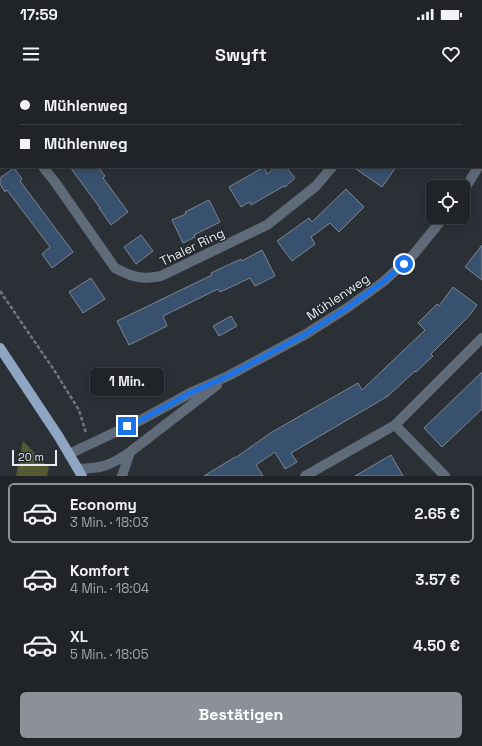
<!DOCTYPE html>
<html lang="de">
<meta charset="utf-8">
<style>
:root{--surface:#202429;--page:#2d3035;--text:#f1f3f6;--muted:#a2a4a8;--line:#3d4146;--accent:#8c9099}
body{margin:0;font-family:"Space Grotesk",sans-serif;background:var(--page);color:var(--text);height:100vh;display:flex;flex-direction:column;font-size:15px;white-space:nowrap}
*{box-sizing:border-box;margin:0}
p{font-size:13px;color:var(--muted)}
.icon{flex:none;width:22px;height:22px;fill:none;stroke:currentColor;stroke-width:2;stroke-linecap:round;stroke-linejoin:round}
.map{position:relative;height:396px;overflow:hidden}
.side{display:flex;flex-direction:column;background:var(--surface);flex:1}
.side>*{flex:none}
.banner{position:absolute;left:0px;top:0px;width:482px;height:88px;box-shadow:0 2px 10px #0003,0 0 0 1px var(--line);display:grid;align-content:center;height:88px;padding:0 20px;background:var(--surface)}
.buttons{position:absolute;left:426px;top:100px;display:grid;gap:8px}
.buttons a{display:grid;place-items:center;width:44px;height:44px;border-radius:6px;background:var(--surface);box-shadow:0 2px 10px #0003,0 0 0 1px var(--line);font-size:20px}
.scale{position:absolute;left:12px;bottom:10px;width:45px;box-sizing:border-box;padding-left:4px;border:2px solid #e7ebf0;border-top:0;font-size:11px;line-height:14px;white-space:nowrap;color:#e7ebf0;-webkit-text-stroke:3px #21262d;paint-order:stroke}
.end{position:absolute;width:18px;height:18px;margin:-9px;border:5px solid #1a73e8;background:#fff;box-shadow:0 0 0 2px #fff}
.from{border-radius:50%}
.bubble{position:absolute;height:28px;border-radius:6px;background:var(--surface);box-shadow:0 2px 10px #0003,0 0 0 1px var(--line);font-size:13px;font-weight:800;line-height:28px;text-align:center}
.banner b{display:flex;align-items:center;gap:14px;height:38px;font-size:15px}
.banner b+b{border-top:1px solid var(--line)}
.banner i{width:10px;height:10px;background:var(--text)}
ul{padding:7px 0 0;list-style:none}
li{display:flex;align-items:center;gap:12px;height:60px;margin:0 8px 6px;padding:0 12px;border:2px solid transparent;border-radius:6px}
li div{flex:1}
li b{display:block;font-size:15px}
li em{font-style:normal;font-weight:800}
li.selected{border-color:var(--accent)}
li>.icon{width:36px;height:36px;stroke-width:1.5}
.cta{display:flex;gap:8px;margin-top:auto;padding:8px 20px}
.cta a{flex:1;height:46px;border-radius:6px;background:var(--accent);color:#fff;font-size:16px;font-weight:800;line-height:46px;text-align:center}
.status{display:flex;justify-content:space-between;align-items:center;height:28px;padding:0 20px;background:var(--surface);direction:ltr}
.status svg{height:11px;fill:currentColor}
header{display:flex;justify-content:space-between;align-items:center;height:52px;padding:0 20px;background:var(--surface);font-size:18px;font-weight:800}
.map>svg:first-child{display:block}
.forest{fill:#565a33}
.building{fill:#38516e;stroke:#7f868e}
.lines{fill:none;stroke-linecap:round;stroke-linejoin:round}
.path{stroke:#71757c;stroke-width:2.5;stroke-dasharray:4 2;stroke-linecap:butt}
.minor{stroke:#606b79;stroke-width:10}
.major{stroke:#8fa6c2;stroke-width:10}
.route{stroke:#1a73e8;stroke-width:5}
.labels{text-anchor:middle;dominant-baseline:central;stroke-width:3;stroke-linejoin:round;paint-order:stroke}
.street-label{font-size:13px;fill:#e7ebf0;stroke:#21262d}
</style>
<div class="status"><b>17:59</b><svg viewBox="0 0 49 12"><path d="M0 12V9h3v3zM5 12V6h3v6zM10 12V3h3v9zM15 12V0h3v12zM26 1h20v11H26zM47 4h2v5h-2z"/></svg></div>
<header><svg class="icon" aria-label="menu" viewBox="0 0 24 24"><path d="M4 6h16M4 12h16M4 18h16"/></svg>Swyft<svg class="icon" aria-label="heart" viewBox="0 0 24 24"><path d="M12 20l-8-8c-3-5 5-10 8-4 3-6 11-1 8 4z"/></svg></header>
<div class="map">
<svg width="482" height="396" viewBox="0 0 482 396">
<rect width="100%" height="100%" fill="#2b3037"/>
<path class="forest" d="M23,361L49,388L47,396H16Z"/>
<path class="building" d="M70,87H98L105,96L103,98L128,132L111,145L99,128H100Z
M264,87L267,94L275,87H286L295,98L285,107L284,106L251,125L249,122L241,127L229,107Z
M353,87H396L382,107Z
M14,88L22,99L20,101L73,172L52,188L42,174L50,167L7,110L5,112L0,104V98Z
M346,109L364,127L339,152L330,143L311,157L315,164L292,181L277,161L309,138L312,142Z
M209,120L220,142L194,155L195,157L183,163L172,140L186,134L185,132Z
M141,155L153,171L136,184L124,167Z
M482,165V200L465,187Z
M262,170L275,196L255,206L250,198L220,212L218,209L163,236L167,246L129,265L117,241L212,195L211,193L241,179L242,181Z
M91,198L105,219L83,233L69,212Z
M453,207L477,225L469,236L431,274L433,276L416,292L415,291L388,316L291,373L297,382L285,389L275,372L256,385L263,396H204L235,377V378L272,352L358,303L362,310L425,250L418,243L437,224L439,226Z
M231,236L237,246L219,256L213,246Z
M482,292V329L442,367L424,348Z
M391,375L403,396H355Z"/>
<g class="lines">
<path class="path" d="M0,211L54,290L79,330L86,353"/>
<path class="minor" d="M14,1L15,0
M385,1L386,0
M481,81L482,79
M43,87L55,102L115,188C132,197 142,200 161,196L267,145L316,106L332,87
M463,112L478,87
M395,345L445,396
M69,374L141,340L192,312L228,296L306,254L347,228L383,202L414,174L444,137
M78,389C102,388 110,386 130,372L217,305
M122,396L130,372
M305,396L395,345L482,258"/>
<path class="major" d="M0,268L59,357L82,396"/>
</g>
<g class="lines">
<path class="route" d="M127,346L141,340L192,312L228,296L306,254L347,228L383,202L404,184"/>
</g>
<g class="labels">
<g class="street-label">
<text transform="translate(192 167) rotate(-26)">Thaler Ring</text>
<text transform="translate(338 217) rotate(-34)">Mühlenweg</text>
</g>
</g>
</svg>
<div class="buttons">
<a><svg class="icon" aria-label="locate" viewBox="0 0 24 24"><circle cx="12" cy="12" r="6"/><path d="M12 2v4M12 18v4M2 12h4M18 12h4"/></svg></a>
</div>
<div class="scale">20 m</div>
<i class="end from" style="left:404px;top:184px"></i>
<i class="end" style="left:127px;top:346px"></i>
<div class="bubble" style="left:90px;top:288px;width:74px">1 Min.</div>
<div class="banner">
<b><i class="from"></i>Mühlenweg</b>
<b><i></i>Mühlenweg</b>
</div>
</div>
<section class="side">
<ul>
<li class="selected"><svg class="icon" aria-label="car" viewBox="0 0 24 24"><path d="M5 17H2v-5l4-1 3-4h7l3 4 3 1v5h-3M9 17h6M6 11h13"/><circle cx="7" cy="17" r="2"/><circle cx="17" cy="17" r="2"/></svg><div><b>Economy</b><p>3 Min. · 18:03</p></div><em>2.65 €</em></li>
<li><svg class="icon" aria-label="car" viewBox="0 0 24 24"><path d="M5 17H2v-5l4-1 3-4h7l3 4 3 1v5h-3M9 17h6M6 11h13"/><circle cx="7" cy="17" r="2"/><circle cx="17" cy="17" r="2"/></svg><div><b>Komfort</b><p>4 Min. · 18:04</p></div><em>3.57 €</em></li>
<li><svg class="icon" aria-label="car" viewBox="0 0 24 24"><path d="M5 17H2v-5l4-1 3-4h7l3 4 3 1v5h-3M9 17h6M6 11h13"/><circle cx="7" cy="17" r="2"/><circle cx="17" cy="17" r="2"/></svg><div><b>XL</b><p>5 Min. · 18:05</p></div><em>4.50 €</em></li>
</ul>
<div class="cta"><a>Bestätigen</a></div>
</section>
